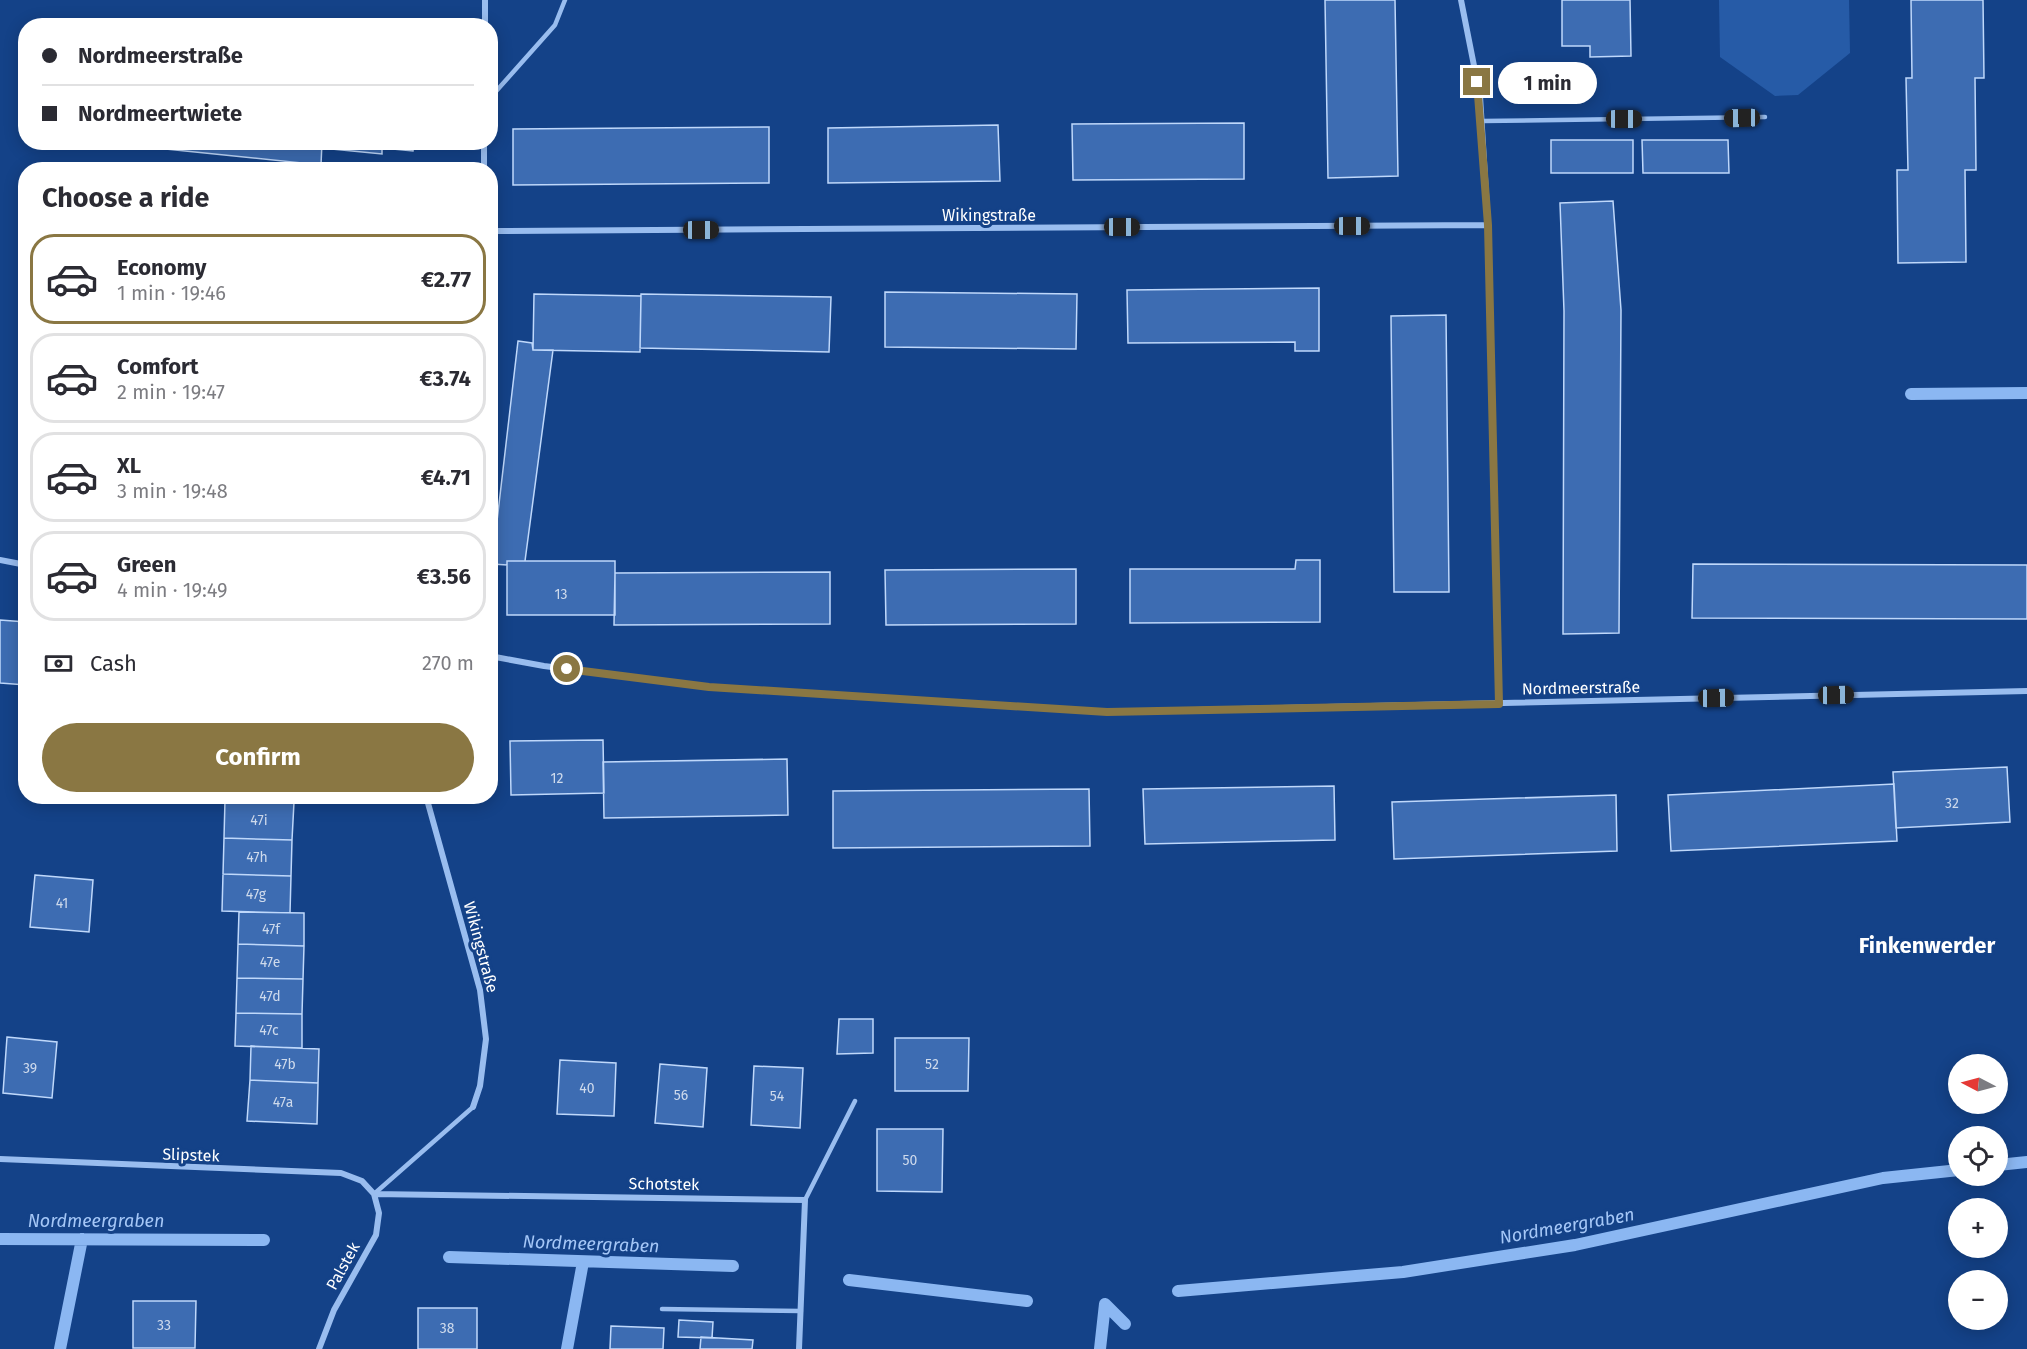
<!DOCTYPE html>
<meta charset="utf-8">
<style>
:root{--surface:#fff;--page:#f2f2f3;--text:#2b2b33;--muted:#7c7c81;--line:#e1e1e2;--accent:#8a7743}
body{margin:0;font-family:"Fira Sans",sans-serif;background:var(--page);color:var(--text);height:100vh;display:flex;flex-direction:column;font-size:22px;white-space:nowrap}
*{box-sizing:border-box;margin:0}
p{font-size:20px;color:var(--muted)}
.icon{flex:none;width:33px;height:33px;fill:none;stroke:currentColor;stroke-width:2;stroke-linecap:round;stroke-linejoin:round}
.map{position:relative;flex:1;overflow:hidden}
.sheet{position:absolute;left:18px;top:162px;width:480px;height:642px;display:flex;flex-direction:column;background:var(--surface);border-radius:24px;box-shadow:0 3px 15px #0003}
.sheet>*{flex:none}
.banner{position:absolute;left:18px;top:18px;width:480px;height:132px;border-radius:24px;box-shadow:0 3px 15px #0003;display:grid;align-content:center;height:132px;padding:0 24px;background:var(--surface)}
.needle{width:39px;rotate:276deg}
.tools{position:absolute;left:1948px;top:1054px;display:grid;gap:12px}
.tools a{display:grid;place-items:center;width:60px;height:60px;border-radius:50%;background:var(--surface);box-shadow:0 3px 15px #0003;font-size:30px}
.end{position:absolute;width:27px;height:27px;margin:-14px;border:8px solid #8a7743;background:#fff;box-shadow:0 0 0 3px #fff}
.from{border-radius:50%}
.bubble{position:absolute;height:42px;border-radius:21px;background:var(--surface);box-shadow:0 3px 15px #0003;font-size:20px;font-weight:700;line-height:42px;text-align:center}
.car{position:absolute;width:18px;height:36px;margin:-18px -9px;border-radius:8px;box-shadow:0 0 4px 2px #0007;background:linear-gradient(#222 24%,#8ab4d8 0 40%,#222 0 76%,#8ab4d8 0 86%,#222 0)}
.banner b{display:flex;align-items:center;gap:21px;height:57px;font-size:22px}
.banner b+b{border-top:2px solid var(--line)}
.banner i{width:15px;height:15px;background:var(--text)}
ul{padding:0;list-style:none}
li{display:flex;align-items:center;gap:18px;height:90px;margin:0 12px 9px;padding:0 12px;border:3px solid var(--line);border-radius:24px}
li div{flex:1}
li b{display:block;font-size:22px}
li em{font-style:normal;font-weight:700}
li.current{border-color:var(--accent)}
li>.icon{width:54px;height:54px;stroke-width:1.5}
h2{padding:0 24px;font-size:27px;line-height:72px}
.pay{display:flex;align-items:center;gap:15px;height:66px;padding:0 24px;font-size:22px}
.pay p{margin-inline-start:auto}
.cta{display:flex;gap:12px;margin-top:auto;padding:12px 24px}
.cta a{flex:1;height:69px;border-radius:36px;background:var(--accent);color:#fff;font-size:24px;font-weight:700;line-height:69px;text-align:center}
.map>svg:first-child{display:block}
.green{fill:#265ba7}
.lines{fill:none;stroke-linecap:round;stroke-linejoin:round}
.stream{stroke:#8bb7f2;stroke-width:12}
.building{fill:#3d6cb2;stroke:#bfd8fb;stroke-width:1.5}
.service{stroke:#99bdef;stroke-width:4.5}
.minor{stroke:#99bdef;stroke-width:6}
.route{stroke:#8a7743;stroke-width:8}
.labels{text-anchor:middle;dominant-baseline:central;stroke-width:6;stroke-linejoin:round;paint-order:stroke}
.number-label{font-size:14px;fill:#cedaec}
.street-label{font-size:16px;fill:#fff;stroke:#144288}
.water-label{font-size:18px;font-style:italic;fill:#a5c7f7;stroke:#144288}
.district-label{font-size:22px;font-weight:bold;fill:#fff;stroke:#144288}
</style>
<div class="map">
<svg width="2027" height="1349" viewBox="0 0 2027 1349">
<rect width="100%" height="100%" fill="#144288"/>
<path class="green" d="M1719,0H1849L1850,53L1798,95L1775,96L1720,57Z"/>
<g class="lines">
<path class="stream" d="M1911,394L2027,393
M1998,1165L2027,1162
M0,1239L264,1240
M449,1257L733,1266
M849,1280L1027,1301
M1178,1291L1403,1272L1575,1245L1883,1178L1959,1170
M1105,1304L1125,1324
M60,1349L82,1239
M567,1349L583,1262
M1100,1349L1105,1304"/>
</g>
<path class="building" d="M1325,0H1395L1398,176L1328,178Z
M1562,0H1630L1631,56L1590,57V46H1562Z
M1911,0H1983L1984,78H1975L1976,170H1965L1966,262L1898,263L1897,170H1908L1906,78H1912Z
M1244,123V179L1073,180L1072,124Z
M998,125L1000,181L828,183V128Z
M769,127V183L513,185V129Z
M1551,140H1633V173H1551Z
M1642,140H1728L1729,173H1643Z
M97,142H322L321,165Z
M322,142H414L413,151L382,148V154L322,148Z
M1613,201L1621,310L1619,633L1563,634L1564,311L1560,203Z
M1319,288V351H1295V342L1128,343L1127,290Z
M885,292L1077,294L1076,349L885,347Z
M534,294L641,296L640,352L533,350Z
M641,294L831,297L829,352L640,348Z
M1446,315L1449,592H1394L1391,316Z
M518,341L532,343L533,350H553L525,561H507V565L492,564Z
M1296,560H1320V622L1130,623V569H1295Z
M507,561H615V615H507Z
M1693,564L2027,565V619L1692,618Z
M1076,569V624L886,625L885,570Z
M830,572V624L614,625L615,573Z
M0,620L26,622V685L0,683Z
M603,740L604,793L511,795L510,741Z
M787,759L788,815L604,818L603,762Z
M2007,767L2010,822L1896,828L1893,772Z
M1894,784L1897,841L1671,851L1668,795Z
M1334,786L1335,840L1145,844L1143,789Z
M1089,789L1090,846L833,848V791Z
M1616,795L1617,851L1394,859L1392,802Z
M225,800L294,802L292,840L224,838Z
M224,838L292,840L291,876L223,874Z
M223,874L291,876L290,913L222,911Z
M35,875L93,880L89,932L30,927Z
M239,912L304,913V946L238,944Z
M238,944L304,946L303,979L237,978Z
M237,978L303,979L302,1014L236,1013Z
M236,1013L302,1014V1048L235,1046Z
M839,1019H873V1053L837,1054Z
M7,1037L57,1042L52,1098L3,1093Z
M895,1038H969L968,1091H895Z
M251,1046L319,1049L318,1083L250,1080Z
M560,1060L616,1063L614,1116L557,1114Z
M660,1064L707,1068L703,1127L655,1123Z
M754,1066L803,1068L800,1128L751,1125Z
M250,1080L318,1083L317,1124L247,1121Z
M877,1129H943L942,1192L877,1191Z
M133,1301H196L195,1348H133Z
M418,1308H477V1349H418Z
M679,1320L713,1322L712,1338L678,1337Z
M611,1326L664,1328L663,1349H610Z
M701,1337L753,1340L752,1349H700Z"/>
<g class="lines">
<path class="service" d="M490,98L555,25L565,0
M1482,121L1765,117
M374,1194L473,1107
M805,1200L855,1101
M662,1309L801,1311"/>
<path class="minor" d="M1461,0L1480,96L1488,225L1499,703
M485,26V0
M484,170V142
M490,231L1488,225
M0,560L26,565
M490,656L544,666L709,687L1107,712L2027,691
M426,796L480,990L486,1039L480,1086L473,1107
M0,1159L341,1173L362,1181L374,1194L379,1213L376,1235L334,1310L319,1349
M374,1194L805,1200L799,1349"/>
</g>
<g class="lines">
<path class="route" d="M567,669L709,687L1107,712L1499,704L1488,225L1477,82"/>
</g>
<g class="labels">
<g class="number-label">
<text x="561" y="594">13</text>
<text x="557" y="778">12</text>
<text x="1952" y="803">32</text>
<text x="259" y="820">47i</text>
<text x="257" y="857">47h</text>
<text x="256" y="894">47g</text>
<text x="62" y="903">41</text>
<text x="271" y="929">47f</text>
<text x="270" y="962">47e</text>
<text x="270" y="996">47d</text>
<text x="269" y="1030">47c</text>
<text x="285" y="1064">47b</text>
<text x="932" y="1064">52</text>
<text x="30" y="1068">39</text>
<text x="587" y="1088">40</text>
<text x="681" y="1095">56</text>
<text x="777" y="1096">54</text>
<text x="283" y="1102">47a</text>
<text x="910" y="1160">50</text>
<text x="164" y="1325">33</text>
<text x="447" y="1328">38</text>
</g>
<g class="street-label">
<text x="989" y="215">Wikingstraße</text>
<text transform="translate(1581 688) rotate(-1)">Nordmeerstraße</text>
<text transform="translate(481 947) rotate(75)">Wikingstraße</text>
<text transform="translate(191 1155) rotate(2)">Slipstek</text>
<text transform="translate(664 1184) rotate(1)">Schotstek</text>
<text transform="translate(343 1266) rotate(-61)">Palstek</text>
</g>
<g class="water-label">
<text x="96" y="1221">Nordmeergraben</text>
<text transform="translate(1567 1226) rotate(-10)">Nordmeergraben</text>
<text transform="translate(591 1244) rotate(2)">Nordmeergraben</text>
</g>
<g class="district-label">
<text x="1927" y="945">Finkenwerder</text>
</g>
</g>
</svg>
<div class="tools">
<a><svg class="needle" viewBox="-14 -14 28 28"><path d="M0-13l5 13h-10z" fill="#e53935"/><path d="M0 13l5-13h-10z" fill="#7c7c81"/></svg></a>
<a><svg class="icon" aria-label="locate" viewBox="0 0 24 24"><circle cx="12" cy="12" r="6"/><path d="M12 2v4M12 18v4M2 12h4M18 12h4"/></svg></a>
<a>+</a>
<a>−</a>
</div>
<i class="end from" style="left:567px;top:669px"></i>
<i class="end" style="left:1477px;top:82px"></i>
<div class="bubble" style="left:1498px;top:62px;width:99px">1 min</div>
<i class="car" style="left:1742px;top:118px;rotate:269deg"></i>
<i class="car" style="left:1624px;top:119px;rotate:90deg"></i>
<i class="car" style="left:1352px;top:226px;rotate:90deg"></i>
<i class="car" style="left:1122px;top:227px;rotate:90deg"></i>
<i class="car" style="left:701px;top:230px;rotate:90deg"></i>
<i class="car" style="left:1836px;top:695px;rotate:89deg"></i>
<i class="car" style="left:1716px;top:698px;rotate:89deg"></i>
<div class="banner">
<b><i class="from"></i>Nordmeerstraße</b>
<b><i></i>Nordmeertwiete</b>
</div>
<section class="sheet">
<h2>Choose a ride</h2>
<ul>
<li class="current"><svg class="icon" aria-label="car" viewBox="0 0 24 24"><path d="M5 17H2v-5l4-1 3-4h7l3 4 3 1v5h-3M9 17h6M6 11h13"/><circle cx="7" cy="17" r="2"/><circle cx="17" cy="17" r="2"/></svg><div><b>Economy</b><p>1 min · 19:46</p></div><em>€2.77</em></li>
<li><svg class="icon" aria-label="car" viewBox="0 0 24 24"><path d="M5 17H2v-5l4-1 3-4h7l3 4 3 1v5h-3M9 17h6M6 11h13"/><circle cx="7" cy="17" r="2"/><circle cx="17" cy="17" r="2"/></svg><div><b>Comfort</b><p>2 min · 19:47</p></div><em>€3.74</em></li>
<li><svg class="icon" aria-label="car" viewBox="0 0 24 24"><path d="M5 17H2v-5l4-1 3-4h7l3 4 3 1v5h-3M9 17h6M6 11h13"/><circle cx="7" cy="17" r="2"/><circle cx="17" cy="17" r="2"/></svg><div><b>XL</b><p>3 min · 19:48</p></div><em>€4.71</em></li>
<li><svg class="icon" aria-label="car" viewBox="0 0 24 24"><path d="M5 17H2v-5l4-1 3-4h7l3 4 3 1v5h-3M9 17h6M6 11h13"/><circle cx="7" cy="17" r="2"/><circle cx="17" cy="17" r="2"/></svg><div><b>Green</b><p>4 min · 19:49</p></div><em>€3.56</em></li>
</ul>
<div class="pay"><svg class="icon" aria-label="cash" viewBox="0 0 24 24"><path d="M3 7h18v10H3z"/><circle cx="12" cy="12" r="2"/></svg>Cash<p>270 m</p></div>
<div class="cta"><a>Confirm</a></div>
</section>
</div>
